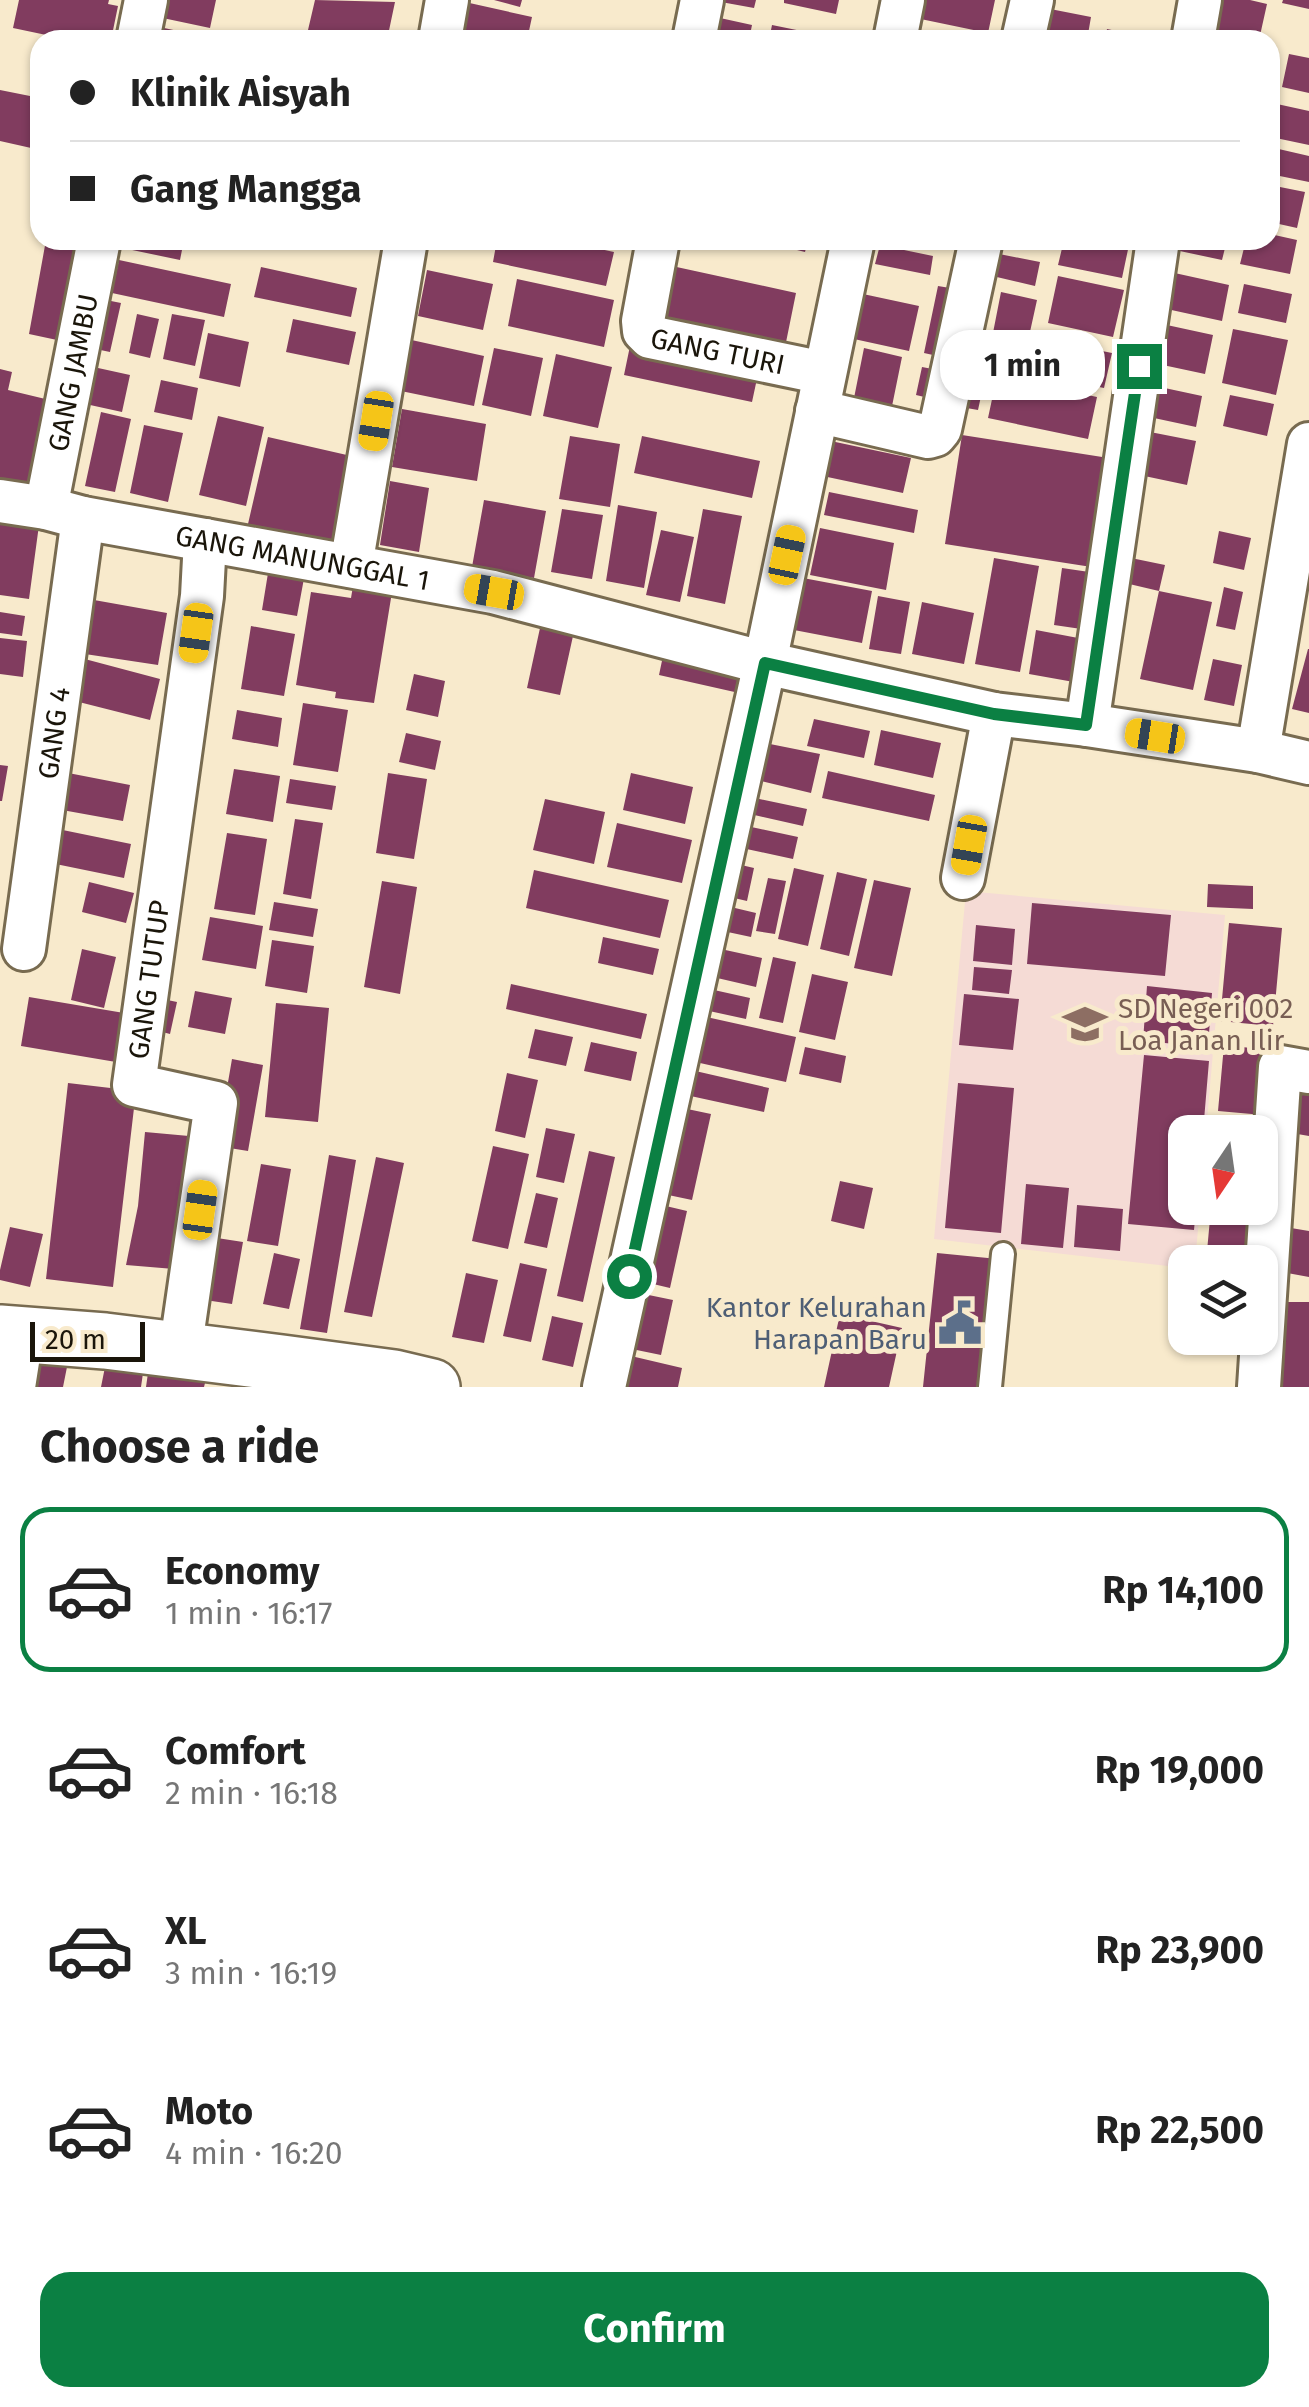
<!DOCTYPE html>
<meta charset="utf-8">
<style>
:root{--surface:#fff;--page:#f6f6f6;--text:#222;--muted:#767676;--line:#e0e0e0;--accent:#0b8043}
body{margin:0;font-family:"Fira Sans",sans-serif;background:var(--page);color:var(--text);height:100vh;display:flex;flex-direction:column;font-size:38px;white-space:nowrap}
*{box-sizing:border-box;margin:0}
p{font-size:32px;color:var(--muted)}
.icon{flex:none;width:55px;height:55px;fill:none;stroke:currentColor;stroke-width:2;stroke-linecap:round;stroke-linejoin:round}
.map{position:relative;height:1387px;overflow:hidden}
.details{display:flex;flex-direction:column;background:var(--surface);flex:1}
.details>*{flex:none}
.guide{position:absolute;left:30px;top:30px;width:1250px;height:220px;border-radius:30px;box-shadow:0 2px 8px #0004;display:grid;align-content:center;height:220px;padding:0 40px;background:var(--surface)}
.needle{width:65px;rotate:193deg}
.buttons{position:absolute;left:1168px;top:1115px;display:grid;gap:20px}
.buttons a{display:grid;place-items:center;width:110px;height:110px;border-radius:20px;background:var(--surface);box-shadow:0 2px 8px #0004;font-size:50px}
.scale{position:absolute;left:30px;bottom:25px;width:115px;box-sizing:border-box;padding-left:10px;border:5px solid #1a150a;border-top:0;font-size:28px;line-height:35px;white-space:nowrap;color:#1a150a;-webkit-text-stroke:8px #f8eacc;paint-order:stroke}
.end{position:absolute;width:45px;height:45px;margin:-22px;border:12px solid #0b8043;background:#fff;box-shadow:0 0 0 5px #fff}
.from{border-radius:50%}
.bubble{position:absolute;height:70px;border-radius:30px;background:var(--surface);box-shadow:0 2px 8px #0004;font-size:32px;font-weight:700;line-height:70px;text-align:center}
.car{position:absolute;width:30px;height:60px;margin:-30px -15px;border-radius:12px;box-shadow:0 0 8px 2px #0007;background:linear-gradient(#f5c518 24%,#345 0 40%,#f5c518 0 76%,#345 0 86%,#f5c518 0)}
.guide b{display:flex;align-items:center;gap:35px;height:95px;font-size:38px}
.guide b+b{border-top:2px solid var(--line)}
.guide i{width:25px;height:25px;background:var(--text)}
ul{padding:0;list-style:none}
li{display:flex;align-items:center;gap:30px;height:165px;margin:0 20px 15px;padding:0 20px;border:5px solid transparent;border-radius:30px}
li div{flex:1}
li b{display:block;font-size:38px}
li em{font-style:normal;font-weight:700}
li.active{border-color:var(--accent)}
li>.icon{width:90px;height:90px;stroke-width:1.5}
h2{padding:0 40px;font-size:45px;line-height:120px}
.cta{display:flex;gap:20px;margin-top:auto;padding:20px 40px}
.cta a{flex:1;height:115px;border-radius:30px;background:var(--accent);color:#fff;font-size:40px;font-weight:700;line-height:115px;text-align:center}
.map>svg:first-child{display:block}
.education{fill:#f5dbd5}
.building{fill:#813c5f}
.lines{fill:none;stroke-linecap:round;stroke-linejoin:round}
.lane-casing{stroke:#786b50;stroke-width:28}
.street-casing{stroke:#786b50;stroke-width:48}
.highway-casing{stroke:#786b50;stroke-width:60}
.lane{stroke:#fff;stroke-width:22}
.street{stroke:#fff;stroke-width:42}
.highway{stroke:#fff;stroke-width:55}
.route{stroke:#0b8043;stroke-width:12}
.labels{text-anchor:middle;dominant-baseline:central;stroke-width:10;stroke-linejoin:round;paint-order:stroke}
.street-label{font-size:28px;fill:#1a150a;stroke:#f8eacc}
.education-label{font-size:28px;fill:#785e54;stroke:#f8eacc;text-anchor:start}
.service-label{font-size:28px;fill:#4e5e75;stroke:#f8eacc;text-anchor:end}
</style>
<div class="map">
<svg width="1309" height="1387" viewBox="0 0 1309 1387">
<rect width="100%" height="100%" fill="#f8eacc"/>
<path class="education" d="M966,891L1225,915L1206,1132H1185V1208H1200L1195,1262H1185V1268L934,1239Z"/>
<path class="building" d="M19,0H109L108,4L118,6L111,40H70L13,28Z
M162,0H216L210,28L158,17Z
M315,0L395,2L387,40H354L308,30Z
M494,0H522L520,7Z
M721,0H756L754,8L721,2Z
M784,0H839L836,14L784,3Z
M915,0H995L988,33L911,17Z
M1214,0H1250L1267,4L1259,40H1231L1206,35Z
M1283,0H1309V9L1282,3Z
M465,2L532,17L527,40H457Z
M1040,7L1091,17L1087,40H1033Z
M711,16L752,25L749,40H705Z
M150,25L211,38V40H146Z
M772,25L836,38V40H769Z
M1107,29L1149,38V40H1105Z
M909,30L946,38V40H907Z
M238,34L261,38L260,40H237Z
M1289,54L1309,58V93L1282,87Z
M0,90L40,98V150L0,141Z
M1277,104L1309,111V145L1271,137Z
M1270,147L1309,156V182L1270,174Z
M1270,185L1305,192L1297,228L1270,222Z
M1270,234L1297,240L1290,274L1240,264L1246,240H1270Z
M46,240H60L90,246L71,343L29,334Z
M114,240H184L180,260L113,246Z
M497,240H558L614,252L606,286L493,262Z
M757,240H808L805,252Z
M1064,240H1130L1122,278L1058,265Z
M1162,240H1227L1222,260L1161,247Z
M880,245L933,256L930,275L875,264Z
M989,252L1040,262L1035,286L984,274Z
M119,260L231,284L224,317L112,293Z
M672,266L796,293L783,357L658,330Z
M261,267L357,288L351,317L254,297Z
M427,270L493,284L483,330L418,316Z
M1161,270L1229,285L1222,321L1153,306Z
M1058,276L1124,290L1113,337L1048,323Z
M517,279L614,300L604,347L508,326Z
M1244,284L1292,294L1286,323L1238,313Z
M938,286L956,289L942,357L924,353Z
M1001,292L1037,300L1026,350L991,343Z
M863,294L919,306L909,351L854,339Z
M96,298L121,303L110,352L86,347Z
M137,314L159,319L150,358L129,353Z
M172,314L205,320L195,366L163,359Z
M293,319L356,332L349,365L286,352Z
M1153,322L1213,335L1205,374L1144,361Z
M1233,329L1288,340L1276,395L1222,383Z
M208,333L249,342L240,387L199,378Z
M407,339L484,356L474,406L396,390Z
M1048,340L1112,353L1104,388L1041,375Z
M630,346L758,374L752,402L624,375Z
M494,348L543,358L531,416L482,405Z
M864,348L902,357L890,416L852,408Z
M556,354L612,367L598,428L543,416Z
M89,366L130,375L122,412L81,403Z
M922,367L943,371L937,400L916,395Z
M963,368L986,373L978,410L955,406Z
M0,369L12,372L8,390L62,403L41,494L0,484Z
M997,376L1097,397L1088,439L988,418Z
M161,380L198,388L192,420L154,412Z
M1146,384L1202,396L1196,427L1140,415Z
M1230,395L1274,404L1267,436L1223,426Z
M402,409L486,424L477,481L392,467Z
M101,412L131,419L115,492L85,486Z
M218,416L264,427L246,506L199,495Z
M144,425L183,433L168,502L130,493Z
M1145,431L1196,441L1187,485L1135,474Z
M962,435L1115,459L1098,568L945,544Z
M570,436L620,444L610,507L559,499Z
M642,436L760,461L752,498L634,473Z
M268,437L360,458L340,545L248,524Z
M826,440L911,458L903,493L818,475Z
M390,481L429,488L419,552L380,545Z
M829,492L918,510L914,533L824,515Z
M484,500L546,511L534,578L472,567Z
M618,505L657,512L644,588L606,581Z
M562,509L603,515L592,579L551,572Z
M703,509L742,516L725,604L687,596Z
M0,520L39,525L29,599L0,595Z
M820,528L894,543L886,590L810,575Z
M661,530L694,537L680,602L646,595Z
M1219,531L1251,538L1244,570L1213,563Z
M994,558L1039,566L1020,672L975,664Z
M1131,558L1165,565L1159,591L1125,583Z
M269,567L305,573L297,616L262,610Z
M1062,568L1103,574L1095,631L1054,625Z
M803,578L872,591L862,643L794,630Z
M353,586L392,592L374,703L335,698L336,692L296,685L311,592L351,598Z
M1224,587L1243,592L1235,630L1216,626Z
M1159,591L1212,602L1193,690L1140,679Z
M878,596L910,602L901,654L869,649Z
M94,600L167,613L158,665L85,654Z
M922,602L974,613L964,664L912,654Z
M0,612L25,616L22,636L0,633Z
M251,626L295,634L284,696L241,689Z
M540,628L573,636L560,695L527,688Z
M1036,630L1094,641L1085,684L1029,674Z
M0,638L27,641L23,677L0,674Z
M1308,649H1309V713L1292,709Z
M663,656L744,673L739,693L659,675Z
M81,658L160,679L150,720L71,700Z
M1213,659L1242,665L1234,706L1204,700Z
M414,674L445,681L438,717L406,710Z
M303,703L348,710L338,772L293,765Z
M237,710L282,718L278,747L232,739Z
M814,719L870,731L864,758L807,746Z
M881,730L941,743L933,778L874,765Z
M406,733L441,741L435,770L399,762Z
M770,744L820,754L811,793L761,781Z
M0,765L8,766L2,801H0Z
M234,769L280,776L273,822L226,814Z
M58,771L130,785L123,821L51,808Z
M828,771L935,795L929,821L822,798Z
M388,773L427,779L414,859L376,853Z
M631,773L693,787L685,824L623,810Z
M290,779L336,786L332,810L286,803Z
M741,795L807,809L803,826L737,811Z
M545,799L605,812L594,864L533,850Z
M295,819L323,823L311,899L283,894Z
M617,823L692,840L682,883L607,867Z
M733,823L798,837L793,859L728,845Z
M48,827L131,844L124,878L41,861Z
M227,833L267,839L255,915L214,909Z
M724,861L754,868L747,901L717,894Z
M794,868L824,875L808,946L778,939Z
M534,870L669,900L660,938L526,908Z
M837,872L867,879L849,956L820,949Z
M768,878L786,881L775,934L756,931Z
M874,880L911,888L892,976L854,968Z
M382,881L417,887L400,994L364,987Z
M89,882L134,893L126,923L82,912Z
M1208,884L1253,886V909L1207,907Z
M274,902L318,909L313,937L269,930Z
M714,903L756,913L751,937L709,928Z
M1032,903L1171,915L1165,976L1027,964Z
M210,917L263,926L256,969L202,960Z
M1229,923L1282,928L1273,1026L1220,1021Z
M976,925L1015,929L1012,965L973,961Z
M603,937L659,949L653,975L598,963Z
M272,940L314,946L307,993L265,986Z
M707,946L762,958L756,987L700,974Z
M82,949L116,957L104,1008L71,1000Z
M773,957L796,962L783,1023L759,1018Z
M974,967L1012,970L1009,994L972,990Z
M812,974L848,982L835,1040L799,1032Z
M511,984L647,1014L641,1039L506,1009Z
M1147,986L1212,993L1208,1047L1143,1041Z
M705,988L750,998L746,1019L700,1009Z
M195,991L232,998L225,1034L188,1027Z
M964,994L1019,999L1013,1050L959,1045Z
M29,997L124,1013L116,1062L21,1046Z
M158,998L177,1002L170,1034L151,1029Z
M276,1003L329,1008L318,1122L265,1117Z
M693,1014L796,1037L786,1082L682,1059Z
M535,1029L573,1037L566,1066L528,1058Z
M591,1042L637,1052L631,1081L584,1071Z
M1224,1045L1269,1050L1263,1115L1218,1111Z
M805,1047L846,1056L841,1083L799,1074Z
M1144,1055L1209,1061L1203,1132H1185V1208H1196L1194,1230L1128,1224Z
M232,1059L263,1065L248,1151L217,1146Z
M691,1070L769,1088L764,1112L686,1095Z
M507,1073L538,1080L525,1138L495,1131Z
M1289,1076L1309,1080V1136L1280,1131Z
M68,1083L136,1091L113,1287L46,1279Z
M958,1083L1014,1088L1001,1233L945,1228Z
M673,1106L711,1114L692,1200L654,1192Z
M1218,1125L1269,1130L1260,1132H1217Z
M546,1128L575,1134L564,1183L536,1177Z
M145,1132L189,1136L174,1269L126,1265L138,1206Z
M493,1146L529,1154L508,1249L472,1241Z
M589,1151L615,1157L583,1302L557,1296Z
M329,1155L356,1160L327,1333L300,1329Z
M376,1157L404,1163L372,1317L344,1312Z
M261,1164L291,1169L278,1246L247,1241Z
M840,1181L873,1188L864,1229L831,1221Z
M1026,1184L1069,1188L1063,1248L1021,1244Z
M536,1193L558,1198L547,1248L524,1243Z
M649,1202L687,1211L670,1288L632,1279Z
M1077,1205L1123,1209L1120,1251L1074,1247Z
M1211,1208H1260L1255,1262H1206Z
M1279,1226L1309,1231V1277L1271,1270Z
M10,1227L43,1234L30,1287L0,1280V1270Z
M217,1238L243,1242L232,1304L205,1300Z
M274,1253L300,1259L289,1309L263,1304Z
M937,1253L998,1259L984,1387H923Z
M520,1263L547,1269L531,1342L503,1336Z
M466,1273L498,1280L484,1343L452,1337Z
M634,1292L673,1300L661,1355L622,1347Z
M1271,1302H1309V1387H1271Z
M840,1314L902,1328L889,1387H824Z
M552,1316L583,1323L573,1367L542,1360Z
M631,1356L682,1368L678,1387H624Z
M30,1362L67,1367L63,1387H26Z
M105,1367L143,1373L141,1387H101Z
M148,1373L205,1383L204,1387H146Z"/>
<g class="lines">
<g class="lane-casing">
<path id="lane" d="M990,1387L1003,1254"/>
</g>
<g class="street-casing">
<g id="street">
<path d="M138,40L146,0"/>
<path d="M440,40L447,0"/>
<path d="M694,40L702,0"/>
<path d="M895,40L903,0"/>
<path d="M1023,40L1032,0"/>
<path d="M1193,40L1200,0"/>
<path id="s1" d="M658,240L643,321L644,331L650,337L824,373"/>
<path d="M817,411L928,437L935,435L940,429L981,240"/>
<path id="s2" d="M0,501L46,508L83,518L493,592L765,663L994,714L1087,725L1258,751L1309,763"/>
<path id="s3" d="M46,508L99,240"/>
<path d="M351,566L406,240"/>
<path d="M1087,725L1158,240"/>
<path d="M1258,751L1309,444"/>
<path d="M963,878L994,714"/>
<path id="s4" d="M24,949L83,518"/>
<path id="s5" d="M180,1352L216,1103L134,1085L202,596L205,540"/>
<path d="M14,1387L22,1336"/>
<path d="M604,1387L765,663L853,240"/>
<path d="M1259,1387L1280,1067L1309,1072"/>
</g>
</g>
<g class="highway-casing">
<path id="highway" d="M0,1333L105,1341L282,1363L394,1378L432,1387"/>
</g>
<use href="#lane" class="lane"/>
<use href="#street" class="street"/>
<use href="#highway" class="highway"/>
</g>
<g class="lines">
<path class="route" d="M629,1276L765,663L994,714L1086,725L1139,366"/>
</g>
<defs>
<g id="school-bare" transform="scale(3.45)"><path d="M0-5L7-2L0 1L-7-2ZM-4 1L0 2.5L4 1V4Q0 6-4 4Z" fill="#8d6e63" stroke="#f8eacc" stroke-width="2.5" paint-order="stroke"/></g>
<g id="civic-bare" transform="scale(3.45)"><path d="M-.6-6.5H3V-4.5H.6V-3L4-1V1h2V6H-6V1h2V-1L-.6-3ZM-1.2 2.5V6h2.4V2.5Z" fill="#5c6f8a" stroke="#f8eacc" stroke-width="2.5" paint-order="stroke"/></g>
</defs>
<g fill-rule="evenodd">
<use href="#school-bare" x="1085" y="1024"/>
<use href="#civic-bare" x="960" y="1323"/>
</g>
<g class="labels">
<g class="street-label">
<text stroke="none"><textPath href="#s1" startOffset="170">GANG TURI</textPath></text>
<text stroke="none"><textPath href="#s3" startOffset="138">GANG JAMBU</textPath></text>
<text stroke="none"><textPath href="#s2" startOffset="308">GANG MANUNGGAL 1</textPath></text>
<text stroke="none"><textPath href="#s4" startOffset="218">GANG 4</textPath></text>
<text stroke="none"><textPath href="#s5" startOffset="442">GANG TUTUP</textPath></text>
</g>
<g class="education-label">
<text x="1118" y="1008">SD Negeri 002<tspan x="1118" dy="32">Loa Janan Ilir</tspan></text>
</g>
<g class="service-label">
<text x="927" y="1307">Kantor Kelurahan<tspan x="927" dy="32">Harapan Baru</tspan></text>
</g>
</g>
</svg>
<div class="buttons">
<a><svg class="needle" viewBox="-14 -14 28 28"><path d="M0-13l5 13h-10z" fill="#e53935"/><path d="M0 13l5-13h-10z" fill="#767676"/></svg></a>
<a><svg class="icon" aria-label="layers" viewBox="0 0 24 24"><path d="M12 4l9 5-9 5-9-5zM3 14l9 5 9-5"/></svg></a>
</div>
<div class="scale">20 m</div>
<i class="end from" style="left:629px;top:1276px"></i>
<i class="end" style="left:1139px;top:366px"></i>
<div class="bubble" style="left:940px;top:330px;width:165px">1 min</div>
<i class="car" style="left:376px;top:421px;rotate:189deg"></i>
<i class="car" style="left:787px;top:555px;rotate:12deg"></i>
<i class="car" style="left:494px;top:592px;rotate:280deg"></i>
<i class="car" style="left:196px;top:633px;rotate:188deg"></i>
<i class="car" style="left:1155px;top:736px;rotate:279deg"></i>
<i class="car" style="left:969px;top:845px;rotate:190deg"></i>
<i class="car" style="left:200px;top:1210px;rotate:8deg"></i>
<div class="guide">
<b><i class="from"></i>Klinik Aisyah</b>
<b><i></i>Gang Mangga</b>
</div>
</div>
<section class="details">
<h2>Choose a ride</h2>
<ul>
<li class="active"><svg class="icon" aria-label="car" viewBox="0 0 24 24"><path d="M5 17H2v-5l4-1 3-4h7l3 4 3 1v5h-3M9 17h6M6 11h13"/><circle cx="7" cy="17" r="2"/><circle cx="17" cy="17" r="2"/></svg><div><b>Economy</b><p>1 min · 16:17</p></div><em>Rp 14,100</em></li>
<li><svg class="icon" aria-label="car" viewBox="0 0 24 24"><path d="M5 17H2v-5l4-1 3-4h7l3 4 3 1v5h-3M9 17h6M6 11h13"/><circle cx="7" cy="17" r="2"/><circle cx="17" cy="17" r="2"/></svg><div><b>Comfort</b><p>2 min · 16:18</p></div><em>Rp 19,000</em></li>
<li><svg class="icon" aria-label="car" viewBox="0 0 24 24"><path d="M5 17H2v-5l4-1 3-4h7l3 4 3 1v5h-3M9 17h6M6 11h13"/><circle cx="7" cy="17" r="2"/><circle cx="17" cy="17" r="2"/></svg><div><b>XL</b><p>3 min · 16:19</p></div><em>Rp 23,900</em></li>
<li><svg class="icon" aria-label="car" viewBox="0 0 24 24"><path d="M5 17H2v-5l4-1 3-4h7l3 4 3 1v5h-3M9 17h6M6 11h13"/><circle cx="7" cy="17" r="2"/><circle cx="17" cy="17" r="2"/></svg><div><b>Moto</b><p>4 min · 16:20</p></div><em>Rp 22,500</em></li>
</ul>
<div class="cta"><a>Confirm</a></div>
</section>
